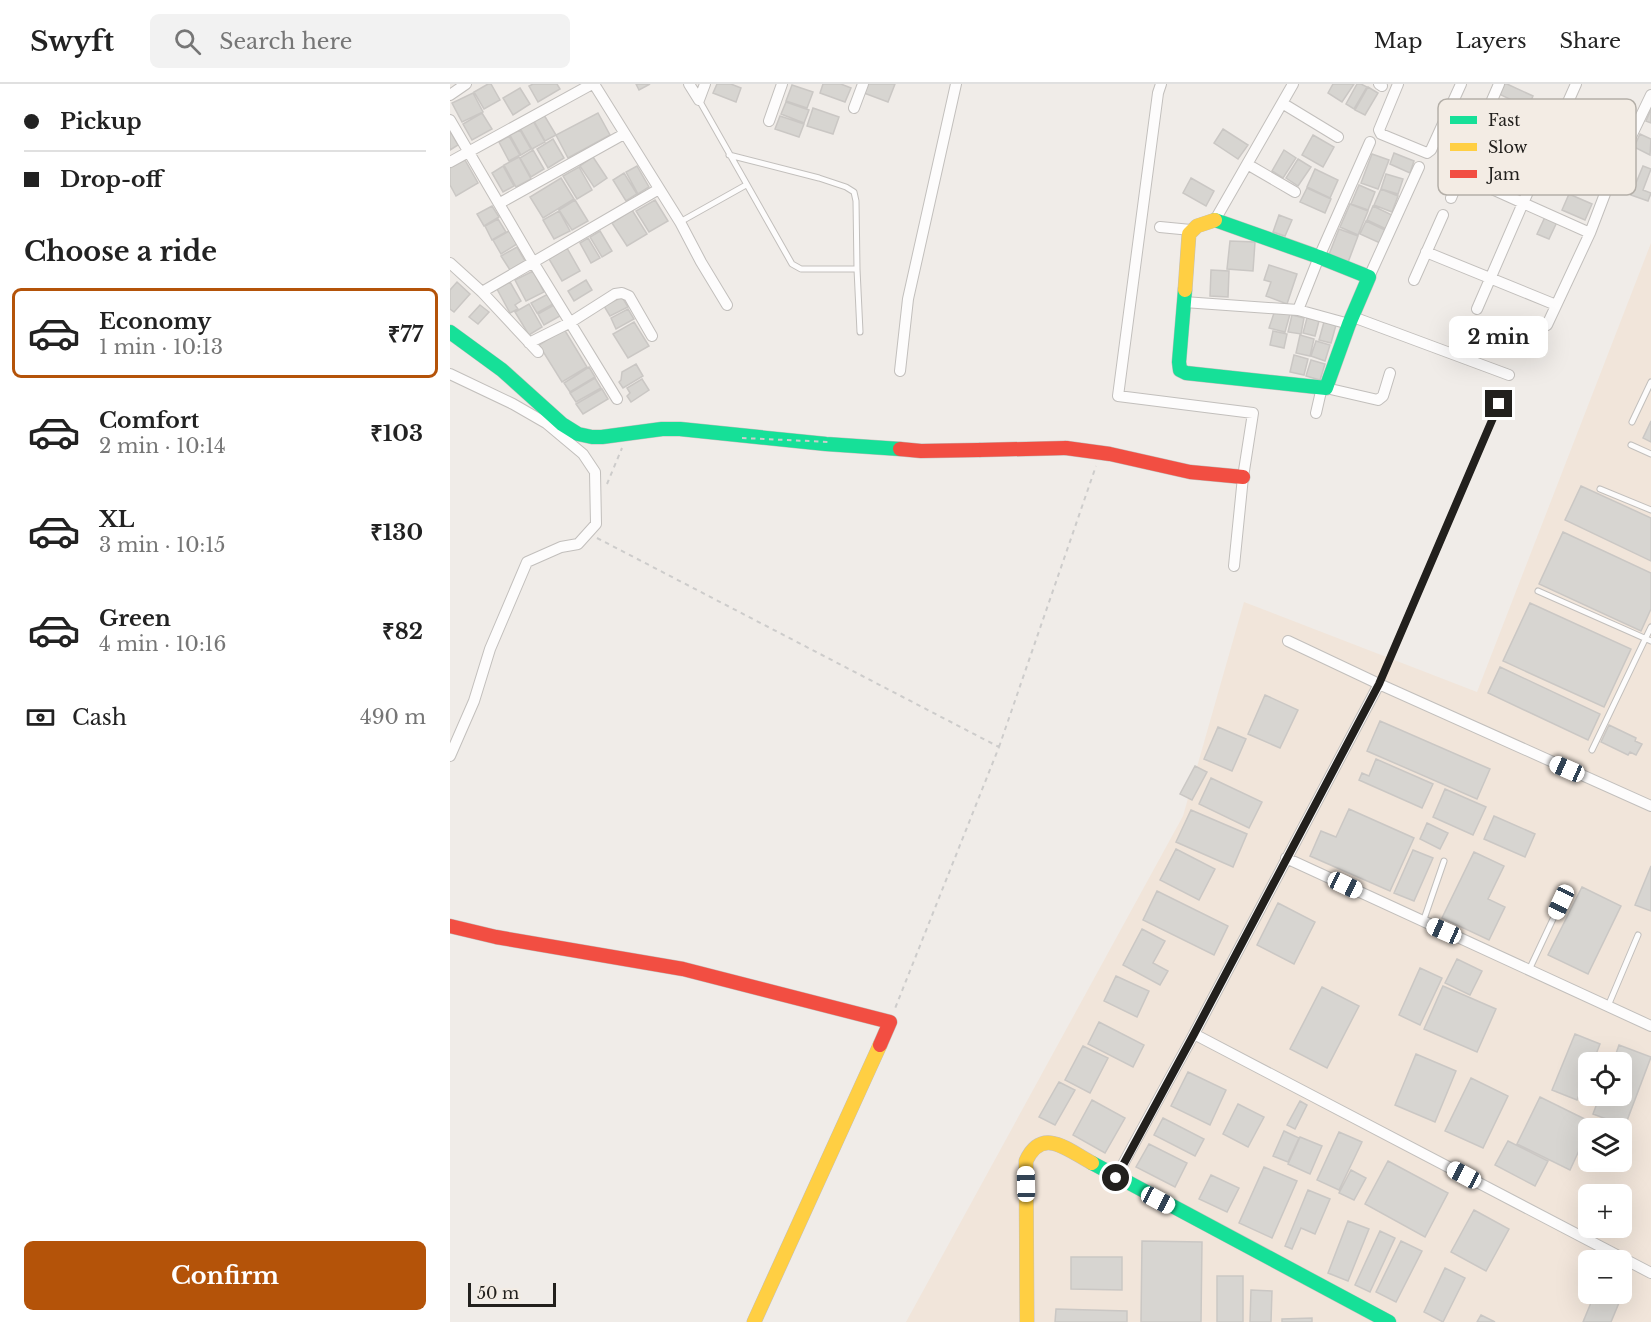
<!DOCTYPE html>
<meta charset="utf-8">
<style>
:root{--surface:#fff;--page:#f2f2f2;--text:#222;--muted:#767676;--line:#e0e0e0;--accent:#b45309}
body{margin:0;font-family:"Libre Baskerville",serif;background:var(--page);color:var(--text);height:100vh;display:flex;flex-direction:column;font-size:22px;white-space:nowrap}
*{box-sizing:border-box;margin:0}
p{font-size:20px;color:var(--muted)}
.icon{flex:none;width:33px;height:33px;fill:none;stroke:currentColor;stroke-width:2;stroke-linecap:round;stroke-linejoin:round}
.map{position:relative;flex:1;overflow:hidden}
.drawer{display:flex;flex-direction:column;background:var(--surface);width:450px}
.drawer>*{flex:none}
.hud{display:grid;align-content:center;height:132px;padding:0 24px;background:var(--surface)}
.tools{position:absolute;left:1128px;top:968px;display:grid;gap:12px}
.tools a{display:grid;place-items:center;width:54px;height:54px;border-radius:9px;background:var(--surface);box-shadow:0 6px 24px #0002;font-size:30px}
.scale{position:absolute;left:18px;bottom:15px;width:88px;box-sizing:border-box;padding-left:6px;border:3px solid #22201d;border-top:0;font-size:16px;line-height:21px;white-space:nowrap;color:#22201d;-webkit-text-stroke:4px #f3ece4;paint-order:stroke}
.end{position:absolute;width:27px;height:27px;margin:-14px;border:8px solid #22201d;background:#fff;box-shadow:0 0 0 3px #fff}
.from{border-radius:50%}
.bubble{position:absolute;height:42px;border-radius:9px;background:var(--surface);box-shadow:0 6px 24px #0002;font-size:20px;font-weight:700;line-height:42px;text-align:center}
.car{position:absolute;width:18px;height:36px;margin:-18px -9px;border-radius:8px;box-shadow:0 0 4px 2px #0007;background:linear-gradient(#fff 24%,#345 0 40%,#fff 0 76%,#345 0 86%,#fff 0)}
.hud b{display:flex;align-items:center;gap:21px;height:57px;font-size:22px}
.hud b+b{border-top:2px solid var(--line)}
.hud i{width:15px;height:15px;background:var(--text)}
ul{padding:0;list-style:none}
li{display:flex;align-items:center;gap:18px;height:90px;margin:0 12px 9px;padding:0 12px;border:3px solid transparent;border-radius:9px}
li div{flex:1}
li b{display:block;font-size:22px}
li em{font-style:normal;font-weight:700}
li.active{border-color:var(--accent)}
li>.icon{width:54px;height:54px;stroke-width:1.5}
h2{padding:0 24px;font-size:27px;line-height:72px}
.pay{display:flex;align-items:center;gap:15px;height:66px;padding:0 24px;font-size:22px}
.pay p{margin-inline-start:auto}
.action{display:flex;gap:12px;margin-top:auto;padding:12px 24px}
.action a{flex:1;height:69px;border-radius:9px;background:var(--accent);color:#fff;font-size:24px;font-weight:700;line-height:69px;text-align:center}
header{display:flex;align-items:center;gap:36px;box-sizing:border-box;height:84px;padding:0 30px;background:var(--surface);border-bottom:2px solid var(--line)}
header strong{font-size:28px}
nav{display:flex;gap:33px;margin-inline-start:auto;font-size:21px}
.search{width:420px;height:54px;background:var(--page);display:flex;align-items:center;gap:15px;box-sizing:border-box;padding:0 21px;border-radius:9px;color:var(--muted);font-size:22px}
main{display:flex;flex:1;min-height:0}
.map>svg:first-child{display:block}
.industrial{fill:#f1e5da;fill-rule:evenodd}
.building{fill:#d7d5d1;stroke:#cac7c4;stroke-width:1.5}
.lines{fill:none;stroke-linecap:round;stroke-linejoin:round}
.lane-casing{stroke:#c2bfbc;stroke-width:7}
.street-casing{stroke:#c2bfbc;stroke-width:12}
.fast-casing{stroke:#c2bfbc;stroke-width:15}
.slow-casing{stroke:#c2bfbc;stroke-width:15}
.jam-casing{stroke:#c2bfbc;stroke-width:15}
.path{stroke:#cdcccb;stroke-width:2;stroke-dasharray:4.5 4.5;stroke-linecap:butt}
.lane{stroke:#fdfcfc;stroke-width:5}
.street{stroke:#fdfcfc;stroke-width:10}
.fast{stroke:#16e098;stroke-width:14}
.slow{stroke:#ffcf43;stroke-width:14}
.jam{stroke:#f24e42;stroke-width:14}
.jam-bridge-casing{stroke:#c2bfbc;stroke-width:15;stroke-linecap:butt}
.path-bridge{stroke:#cdcccb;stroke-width:2;stroke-dasharray:4.5 4.5;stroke-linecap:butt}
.jam-bridge{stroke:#f24e42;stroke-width:14}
.route{stroke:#22201d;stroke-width:8}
.key{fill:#f3ece4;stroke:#b4afa8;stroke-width:1.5}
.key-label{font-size:16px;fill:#22201d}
</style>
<header>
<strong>Swyft</strong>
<div class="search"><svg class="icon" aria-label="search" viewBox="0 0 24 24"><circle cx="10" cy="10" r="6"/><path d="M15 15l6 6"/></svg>Search here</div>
<nav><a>Map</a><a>Layers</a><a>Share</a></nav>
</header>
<main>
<section class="drawer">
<div class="hud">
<b><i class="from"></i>Pickup</b>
<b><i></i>Drop-off</b>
</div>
<h2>Choose a ride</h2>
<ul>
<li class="active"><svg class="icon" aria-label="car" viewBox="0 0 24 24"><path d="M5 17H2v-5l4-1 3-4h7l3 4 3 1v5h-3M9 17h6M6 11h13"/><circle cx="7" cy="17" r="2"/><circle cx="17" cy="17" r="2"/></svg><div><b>Economy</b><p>1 min · 10:13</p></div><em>₹77</em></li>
<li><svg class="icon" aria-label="car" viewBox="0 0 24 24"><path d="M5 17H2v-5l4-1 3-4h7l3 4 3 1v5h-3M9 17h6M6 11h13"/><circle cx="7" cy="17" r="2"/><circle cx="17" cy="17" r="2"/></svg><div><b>Comfort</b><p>2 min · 10:14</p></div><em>₹103</em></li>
<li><svg class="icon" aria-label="car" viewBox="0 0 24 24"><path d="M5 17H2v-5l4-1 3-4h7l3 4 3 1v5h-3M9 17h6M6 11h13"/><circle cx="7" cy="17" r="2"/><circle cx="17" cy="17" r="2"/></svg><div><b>XL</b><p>3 min · 10:15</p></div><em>₹130</em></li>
<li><svg class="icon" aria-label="car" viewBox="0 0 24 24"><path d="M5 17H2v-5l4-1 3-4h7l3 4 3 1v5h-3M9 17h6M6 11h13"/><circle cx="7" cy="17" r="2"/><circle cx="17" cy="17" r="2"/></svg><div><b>Green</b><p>4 min · 10:16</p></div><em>₹82</em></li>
</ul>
<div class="pay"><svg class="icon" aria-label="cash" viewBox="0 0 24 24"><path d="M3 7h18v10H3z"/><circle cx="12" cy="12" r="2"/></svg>Cash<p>490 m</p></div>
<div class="action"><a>Confirm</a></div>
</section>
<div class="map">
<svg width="1201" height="1238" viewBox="0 0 1201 1238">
<rect width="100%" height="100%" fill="#f0ece8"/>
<path class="industrial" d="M1201,159V1238H456L733,732L794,518L1027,608ZM1138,978H1172V1011H1138ZM1138,1044H1172V1077H1138ZM1138,1110H1172V1143H1138ZM1138,1176H1172V1209H1138Z"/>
<path class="building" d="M38,0H41L50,16L34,25L24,8Z
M83,0H107L110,5L88,18L79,2Z
M186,0H200L189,6Z
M267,0H281L291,4L286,18L263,9Z
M373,0H391L401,4L395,18L370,9Z
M417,0H445L438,18L414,9Z
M883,0H904L892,18L878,9Z
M907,0H911L917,3L904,25L896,20Z
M1054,0H1057L1083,12L1078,24L1049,10Z
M342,1L363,8L357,24L336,17Z
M918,3L928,9L915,31L905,26Z
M70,4L80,20L63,31L53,14Z
M23,9L33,28L12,38L2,19Z
M336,18L359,26L354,39L331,30Z
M363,24L389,33L383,50L357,42Z
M1201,25V39L1196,37Z
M32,29L42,45L22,56L13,40Z
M148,29L160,51L118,74L106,51Z
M94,31L106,51L95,57L84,37Z
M330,32L354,40L349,53L325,45Z
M83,37L95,58L82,65L70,44Z
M773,45L798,61L788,75L764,59Z
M70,46L81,65L71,71L60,51Z
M0,47L8,61L0,66Z
M1190,50L1201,55L1200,71L1184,63Z
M863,51L884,63L873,83L852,71Z
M59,52L70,71L59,77L49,58Z
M103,55L114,74L98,84L87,65Z
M83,66L94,85L81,93L70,74Z
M834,66L846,74L833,94L822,87Z
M944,69L964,77L960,89L940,80Z
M922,70L939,76L928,105L911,99Z
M69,73L81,95L66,103L54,81Z
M143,73L157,94L144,103L130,82Z
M848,75L861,83L848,102L836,94Z
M15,76L28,99L6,112L0,101V84Z
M53,82L64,102L53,108L42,89Z
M187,82L199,103L188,110L176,88Z
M1193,82L1201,85L1193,106L1201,109L1198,117L1181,111Z
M129,83L142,106L127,115L113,92Z
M865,85L888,96L880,114L857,103Z
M174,89L187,110L176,117L163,96Z
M936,90L953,95L948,110L931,105Z
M111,94L124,115L93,134L80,113Z
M741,94L764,107L756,122L733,109Z
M909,101L925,108L918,126L901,120Z
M857,104L881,115L875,129L850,118Z
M931,105L948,112L942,128L924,121Z
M1119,110L1142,120L1135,136L1112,126Z
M125,116L138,137L122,146L109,126Z
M205,116L218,137L199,148L186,127Z
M900,120L918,127L908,151L890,143Z
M42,122L49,133L34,142L27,130Z
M923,122L942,131L936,145L917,136Z
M182,126L197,150L177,162L162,139Z
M109,127L120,147L104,155L93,136Z
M829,131L842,136L835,152L823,148Z
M1095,133L1107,138L1099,155L1087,150Z
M48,135L56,148L42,156L35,142Z
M916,137L935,146L930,159L910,150Z
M889,145L908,152L897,181L878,173Z
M59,147L67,160L51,170L43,156Z
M150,147L162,167L152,173L140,153Z
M138,154L150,174L141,179L130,159Z
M780,157L805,158L803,187L777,185Z
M67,163L75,177L60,186L51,172Z
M117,164L130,187L112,197L99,175Z
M819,181L847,190L837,220L816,212L821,198L814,196Z
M761,186L779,187L778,213L760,212Z
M83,187L94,208L76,217L65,196Z
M136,196L142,206L124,217L118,207Z
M7,198L20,210L4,228L0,225V206Z
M60,198L71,217L65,221L68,225L60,229L47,205Z
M98,210L103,220L87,229L81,219Z
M172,213L178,223L160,232L154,222Z
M79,220L92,243L79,251L65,228Z
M30,221L39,228L28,240L19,233Z
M104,221L110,232L94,241L88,230Z
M178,225L184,235L166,245L161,234Z
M825,226L840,230L835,248L819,244Z
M842,231L854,234L851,250L838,248Z
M857,234L869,237L865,252L853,249Z
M184,238L199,262L178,274L163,250Z
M874,238L886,241L881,259L869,256Z
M114,245L137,283L112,298L89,261Z
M823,247L837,250L834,264L820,261Z
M850,251L864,255L860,272L846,269Z
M866,257L880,261L875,277L861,272Z
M844,271L858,275L854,291L840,288Z
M861,276L875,280L870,296L856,292Z
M186,280L193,292L173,304L169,298L171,296L172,288Z
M139,283L145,293L120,308L114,299Z
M145,294L151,304L126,318L120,309Z
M192,295L199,306L181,318L177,312L180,309L177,304Z
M152,305L158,315L133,330L126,320Z
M1201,337V358L1193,354Z
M1131,402L1201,434V477L1115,436Z
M1113,448L1201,489V525L1191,547L1089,500Z
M1080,519L1181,565L1154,623L1053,577Z
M1050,583L1150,630L1138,656L1038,609Z
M815,611L848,626L830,664L798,650Z
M930,637L1040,685L1027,715L917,667Z
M1159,641L1186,654L1185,657L1192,660L1186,671L1180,668L1178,671L1151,658Z
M768,643L796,655L782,687L754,675Z
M926,675L983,700L972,724L909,696L912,689L919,692Z
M745,682L757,688L742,716L730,710Z
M761,694L812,718L799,744L749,720Z
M995,705L1036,723L1023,751L983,733Z
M899,725L964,754L940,807L860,772L871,747L886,753Z
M741,726L797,750L783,783L726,758Z
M1044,732L1085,750L1075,773L1034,755Z
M977,739L998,749L990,765L970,755Z
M726,765L765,785L749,816L710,796Z
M963,766L983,774L964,817L944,809Z
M1024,768L1054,782L1038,815L1055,823L1039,856L992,834Z
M1201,782V827L1185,821Z
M1132,803L1171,822L1138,890L1098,871Z
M707,807L778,842L764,871L693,836Z
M828,819L865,838L844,880L807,861Z
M692,845L715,857L703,879L718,887L710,901L673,881Z
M1007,875L1032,887L1020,911L995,899Z
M970,884L992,894L970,941L949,931Z
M666,892L699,907L687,933L654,917Z
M993,902L1046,925L1027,968L974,945Z
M872,903L909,922L877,984L840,965Z
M649,938L694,961L683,983L638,960Z
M1125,950L1150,960L1143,978H1138V988L1127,1016L1102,1006Z
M1169,961L1201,973L1175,1042L1143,1030L1150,1011H1172V978H1163Z
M633,962L658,974L640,1009L615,996Z
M966,970L1006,987L985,1038L945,1021Z
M738,988L776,1006L760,1041L721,1022Z
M1021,994L1058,1012L1033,1064L995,1047Z
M609,998L625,1006L605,1041L589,1033Z
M1090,1013L1143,1039L1140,1044H1138V1047L1120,1086L1067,1060Z
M642,1016L675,1034L655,1069L623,1051Z
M850,1017L857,1021L845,1045L837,1041Z
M788,1020L814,1033L798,1063L773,1050Z
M713,1034L754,1055L745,1072L704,1051Z
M834,1047L849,1054L838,1078L823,1072Z
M889,1048L912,1058L889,1106L867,1096Z
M850,1053L872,1062L860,1090L838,1080Z
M1058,1057L1098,1077L1085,1102L1045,1081Z
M699,1060L737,1079L725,1103L686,1083Z
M938,1077L998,1109L975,1153L915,1120Z
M814,1083L847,1097L822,1154L789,1139Z
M901,1086L916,1094L904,1116L889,1109Z
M761,1091L789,1104L777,1128L749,1115Z
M858,1106L880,1115L865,1150L851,1144L842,1165L835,1162Z
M1024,1126L1059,1145L1036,1187L1001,1168Z
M898,1137L919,1145L898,1197L878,1189Z
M930,1147L945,1154L920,1208L905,1201Z
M692,1157L752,1158L751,1238H691Z
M951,1157L972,1167L946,1218L926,1208Z
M621,1173H672V1206L621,1205Z
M995,1184L1015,1194L993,1238L974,1228Z
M767,1192H793V1238H767Z
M1172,1200L1176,1202L1161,1238H1133L1145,1209H1172Z
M801,1206L822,1207L821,1238H800Z
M606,1225L677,1227V1238H605Z
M1031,1231L1045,1238H1027Z
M862,1234V1238H832V1235Z"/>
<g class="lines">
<g class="lane-casing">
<path id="lane" d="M249,16L342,180L351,185H407L410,248
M279,71L369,94L396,103L404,108L406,117L407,185
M230,138L296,101
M1182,338L1201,298
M1181,361L1201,370
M1150,405L1201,426
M1088,507L1201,557
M929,600L1049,320
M1142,666L1201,543
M973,838L994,777
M1079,886L1111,818
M1158,922L1188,851"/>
</g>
<g class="street-casing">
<path id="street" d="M144,0L230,138L251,178L277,221
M239,0L249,16
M711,0L708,9L668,312L803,329L793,393L784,482
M929,0L932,2
M948,0L929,46L931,50L977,69L981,66L1011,0
M1049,0L1033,37L1097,68L1161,94
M1126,0L1073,119L1140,149
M0,11L16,0
M249,16L255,0
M832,19L888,53
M404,24L413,0
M0,36L83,178L167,315
M319,37L332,0
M0,78L142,0
M797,80L845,108
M1011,91L1073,119L1027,225
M1001,114L1033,37
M50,119L174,50
M765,136L843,0
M710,143L741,146
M976,168L1106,221
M0,179L32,208L209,105
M919,193L969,83
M964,196L993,131
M32,208L88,268
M734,218L848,226L899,240
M848,226L869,173L920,58
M903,233L1059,291
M1097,241L1140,149L1161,94L1201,11
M79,259L121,238L165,210L172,209L179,212L202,252
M450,287L458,215L506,0
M0,290L63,320L96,339L133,370L145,388L146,440L128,460L111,463L77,478L40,565L24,617L0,672
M876,304L928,316L933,312L940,289
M866,329L872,303
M838,557L929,600L1201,722
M836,774L1201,942
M744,950L1201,1189
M666,1093L744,950L929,600"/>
</g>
<g class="fast-casing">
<path id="fast" d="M735,206L729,278L730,286L736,289L876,304L899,240L919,193L869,173L765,136
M0,248L52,286L112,340L128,350L142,353H152L212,345H230L376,360L450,365
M642,1079L939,1238"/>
</g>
<g class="slow-casing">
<path id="slow" d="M735,206L739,150L747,142L765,136
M304,1238L430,961
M577,1238L576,1077C592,1042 618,1066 642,1079"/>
</g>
<g class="jam-casing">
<path id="jam" d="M616,364L660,370L740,388L793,393
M450,365L471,367L529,366
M0,842L46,853L233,885L440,938L430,961"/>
</g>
<path class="path" d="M157,400L172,364
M147,454L549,663L444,927
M549,663L646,382"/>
<use href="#lane" class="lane"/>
<use href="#street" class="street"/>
<use href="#fast" class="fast"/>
<use href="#slow" class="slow"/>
<use href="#jam" class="jam"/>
<g class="jam-bridge-casing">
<path id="jam-bridge" d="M529,366L616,364"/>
</g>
<path class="path-bridge" d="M292,354L380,358"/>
<use href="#jam-bridge" class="jam-bridge"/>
</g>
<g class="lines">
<path class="route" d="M666,1094L744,950L929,600L1049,320"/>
</g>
<rect x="988" y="15" width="198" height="96" rx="9" class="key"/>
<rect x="1000" y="32" width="27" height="8" fill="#16e098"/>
<rect x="1000" y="59" width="27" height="8" fill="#ffcf43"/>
<rect x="1000" y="86" width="27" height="8" fill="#f24e42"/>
<g class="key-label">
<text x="1038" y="42">Fast</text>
<text x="1038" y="69">Slow</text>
<text x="1038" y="96">Jam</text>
</g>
</svg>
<div class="tools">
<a><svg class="icon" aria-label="locate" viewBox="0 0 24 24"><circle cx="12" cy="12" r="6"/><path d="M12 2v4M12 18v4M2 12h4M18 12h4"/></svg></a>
<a><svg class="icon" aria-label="layers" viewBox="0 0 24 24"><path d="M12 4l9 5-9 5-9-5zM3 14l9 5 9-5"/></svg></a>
<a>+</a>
<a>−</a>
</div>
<div class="scale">50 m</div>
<i class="end from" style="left:666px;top:1094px"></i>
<i class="end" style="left:1049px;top:320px"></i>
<div class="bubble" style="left:999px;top:232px;width:99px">2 min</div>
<i class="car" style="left:1117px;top:685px;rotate:294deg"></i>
<i class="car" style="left:895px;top:801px;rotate:115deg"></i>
<i class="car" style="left:1111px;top:818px;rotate:205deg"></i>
<i class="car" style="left:994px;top:847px;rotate:294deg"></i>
<i class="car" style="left:1014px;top:1091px;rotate:298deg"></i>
<i class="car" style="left:576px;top:1100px;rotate:359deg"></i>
<i class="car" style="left:708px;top:1116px;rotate:118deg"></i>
</div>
</main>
